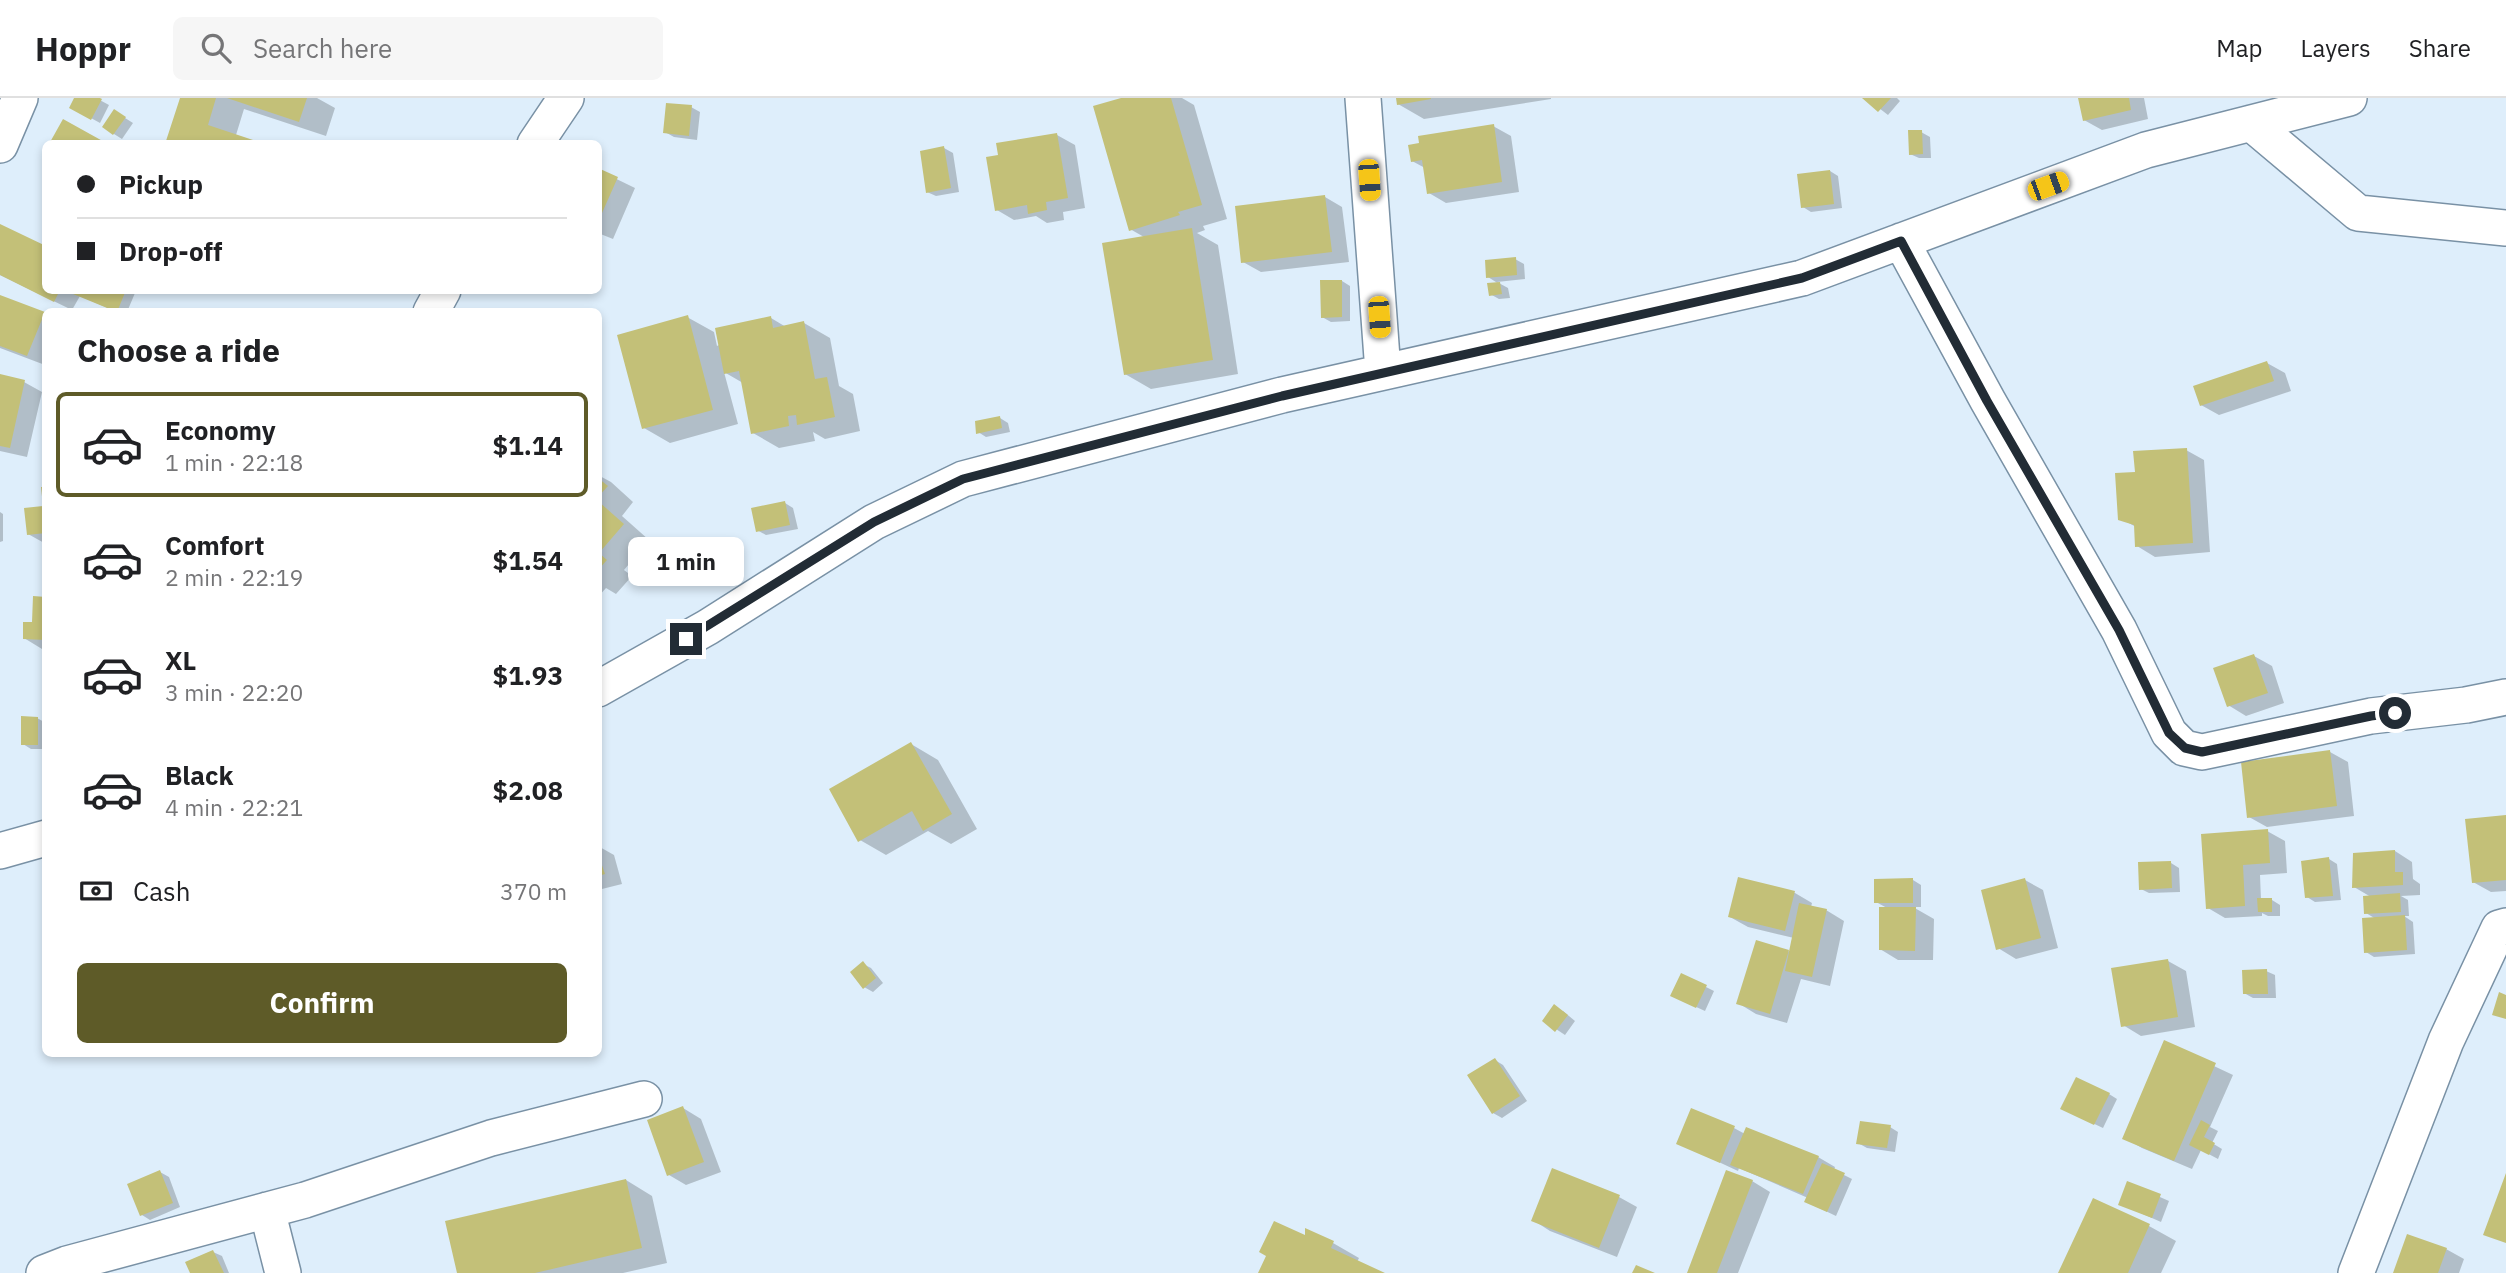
<!DOCTYPE html>
<meta charset="utf-8">
<style>
:root{--surface:#fff;--page:#f6f6f6;--text:#202124;--muted:#757577;--line:#e0e0e0;--accent:#5e5b28}
body{margin:0;font-family:"IBM Plex Sans",sans-serif;background:var(--page);color:var(--text);height:100vh;display:flex;flex-direction:column;font-size:26px;white-space:nowrap}
*{box-sizing:border-box;margin:0}
p{font-size:23px;color:var(--muted)}
.icon{flex:none;width:38px;height:38px;fill:none;stroke:currentColor;stroke-width:2;stroke-linecap:round;stroke-linejoin:round}
.map{position:relative;flex:1;overflow:hidden}
.panel{position:absolute;left:42px;top:210px;width:560px;height:749px;display:flex;flex-direction:column;background:var(--surface);border-radius:10px;box-shadow:0 4px 10px #0003}
.panel>*{flex:none}
.banner{position:absolute;left:42px;top:42px;width:560px;height:154px;border-radius:10px;box-shadow:0 4px 10px #0003;display:grid;align-content:center;height:154px;padding:0 35px;background:var(--surface)}
.end{position:absolute;width:32px;height:32px;margin:-16px;border:9px solid #222c35;background:#fff;box-shadow:0 0 0 4px #fff}
.from{border-radius:50%}
.bubble{position:absolute;height:49px;border-radius:10px;background:var(--surface);box-shadow:0 4px 10px #0003;font-size:23px;font-weight:700;line-height:49px;text-align:center}
.car{position:absolute;width:21px;height:42px;margin:-21px -10px;border-radius:9px;box-shadow:0 0 5px 2px #0007;background:linear-gradient(#f5c518 24%,#345 0 40%,#f5c518 0 76%,#345 0 86%,#f5c518 0)}
.banner b{display:flex;align-items:center;gap:24px;height:66px;font-size:26px}
.banner b+b{border-top:2px solid var(--line)}
.banner i{width:18px;height:18px;background:var(--text)}
ul{padding:0;list-style:none}
li{display:flex;align-items:center;gap:21px;height:105px;margin:0 14px 10px;padding:0 21px;border:4px solid transparent;border-radius:10px}
li div{flex:1}
li b{display:block;font-size:26px}
li em{font-style:normal;font-weight:700}
li.selected{border-color:var(--accent)}
li>.icon{width:63px;height:63px;stroke-width:1.5}
h2{padding:0 35px;font-size:32px;line-height:84px}
.pay{display:flex;align-items:center;gap:18px;height:77px;padding:0 35px;font-size:26px}
.pay p{margin-inline-start:auto}
.button{display:flex;gap:14px;margin-top:auto;padding:14px 35px}
.button a{flex:1;height:80px;border-radius:10px;background:var(--accent);color:#fff;font-size:28px;font-weight:700;line-height:80px;text-align:center}
header{display:flex;align-items:center;gap:42px;box-sizing:border-box;height:98px;padding:0 35px;background:var(--surface);border-bottom:2px solid var(--line)}
header strong{font-size:33px}
nav{display:flex;gap:38px;margin-inline-start:auto;font-size:24px}
.search{width:490px;height:63px;background:var(--page);display:flex;align-items:center;gap:18px;box-sizing:border-box;padding:0 24px;border-radius:10px;color:var(--muted);font-size:26px}
.map>svg:first-child{display:block}
.shadow{fill:#0003}
.building{fill:#c3c078}
.lines{fill:none;stroke-linecap:round;stroke-linejoin:round}
.street-casing{stroke:#7991a5;stroke-width:38}
.street{stroke:#fff;stroke-width:35}
.route{stroke:#222c35;stroke-width:9}
</style>
<header>
<strong>Hoppr</strong>
<div class="search"><svg class="icon" aria-label="search" viewBox="0 0 24 24"><circle cx="10" cy="10" r="6"/><path d="M15 15l6 6"/></svg>Search here</div>
<nav><a>Map</a><a>Layers</a><a>Share</a></nav>
</header>
<div class="map">
<svg width="2506" height="1175" viewBox="0 0 2506 1175">
<rect width="100%" height="100%" fill="#deeefb"/>
<path class="shadow" d="M76,0H96L109,7L100,25L71,9Z
M181,0H317L335,10L326,38L244,11L236,37L166,46Z
M1127,0H1182L1194,7L1227,121L1203,128L1205,132L1197,135L1218,147L1238,276L1151,291L1125,276L1144,139L1130,131Z
M1397,0H1551V1L1424,21L1398,6Z
M1866,0H1897L1900,3L1888,17Z
M2079,0H2144L2148,21L2102,32L2084,22Z
M691,9L700,14L697,42L674,39L665,34Z
M114,13L133,25L122,41L114,36Z
M1493,28L1511,38L1519,94L1446,105L1429,95L1425,70L1412,63Z
M1921,34L1930,39L1931,60H1919L1910,56Z
M1057,37L1075,47L1085,110L1063,114L1064,122L1047,125L1036,118L1014,122L997,112Z
M944,50L953,55L959,94L936,98L927,94Z
M598,72L635,90L613,141L598,135Z
M1830,73L1838,78L1842,110L1811,114L1803,109Z
M1325,99L1342,109L1349,164L1261,174L1243,164Z
M0,131L46,192H130L135,195L127,214H117L80,198L72,212L0,177Z
M1515,161L1524,166L1525,181L1497,184L1508,190L1510,200L1499,201L1490,196L1499,186L1488,179Z
M1342,183L1350,188V223L1331,224L1322,219Z
M0,198L46,216L45,267L0,250Z
M687,219L714,234L717,248L771,220L786,229L804,225L830,240L839,288L853,296L860,333L825,341L813,334L815,343L779,350L753,335L743,285L724,274L738,326L670,345L644,330Z
M2267,265L2285,275L2291,293L2219,317L2201,307Z
M0,278L24,284L42,294L27,359L0,353Z
M1000,320L1008,325L1010,334L986,339L978,334Z
M2186,352L2204,362L2210,454L2155,459L2137,448L2136,429L2120,420Z
M598,377L611,384L633,404L622,418L649,442L624,472L632,478L616,496L606,490L598,499Z
M46,391V446L28,436L45,410Z
M785,405L793,410L798,431L766,437L757,432Z
M0,414L3,416V443L0,444Z
M46,500V551H42L24,540Z
M2254,558L2272,568L2284,605L2246,618L2228,607Z
M37,620L46,625V651H31L23,646Z
M911,646L938,662L977,731L951,746L928,733L886,757L860,742Z
M2330,654L2348,664L2354,718L2267,729L2249,719Z
M2506,719V793L2491,794L2473,784Z
M2267,733L2285,743L2287,775L2260,777L2261,802H2272L2280,807V818H2268L2262,815V818L2225,820L2208,810Z
M598,748L614,757L622,786L598,792Z
M2395,753L2412,764L2413,781L2420,786V797L2401,798L2408,802L2409,818H2404L2413,824L2415,856L2374,859L2366,854L2376,821L2366,815L2371,799L2354,789Z
M2329,761L2337,766L2341,802L2315,804L2307,799Z
M2171,765L2179,770L2180,794L2149,795L2141,791Z
M1739,782L1795,795L1812,805L1811,809L1826,812L1844,823L1830,888L1801,881L1787,925L1756,916L1738,905L1757,844L1791,854L1794,840L1748,829L1730,819Z
M1913,782L1921,787V809H1913L1934,821L1933,862H1898L1880,851L1887,810L1876,804Z
M2025,782L2043,792L2058,850L2016,861L1998,850Z
M2168,863L2186,873L2195,929L2141,938L2123,927Z
M863,866L871,870L883,885L873,894L864,889Z
M2266,873L2275,877L2276,900H2253L2244,895Z
M1706,889L1714,893L1705,913L1681,902Z
M1563,913L1575,923L1565,937L1544,923Z
M2165,945L2233,977L2210,1029L2218,1033L2212,1045L2222,1051L2218,1061L2201,1052L2192,1071L2142,1050L2125,1040Z
M1495,962L1503,967L1527,1003L1502,1020L1493,1015Z
M2109,996L2117,1001L2103,1030L2071,1015Z
M683,1010L701,1021L721,1074L686,1087L669,1077Z
M1890,1029L1898,1034L1895,1054L1867,1050L1858,1045Z
M1734,1030L1745,1036L1818,1059L1835,1069L1834,1072L1852,1081L1836,1118L1815,1108L1808,1100L1739,1070L1738,1073L1678,1045Z
M1553,1072L1619,1099L1637,1109L1617,1159L1550,1133L1533,1122Z
M160,1074L169,1079L180,1109L150,1122L142,1117Z
M626,1082L652,1098L667,1165L623,1175H458Z
M1752,1083L1770,1094L1738,1175H1689Z
M2128,1085L2169,1103L2161,1124L2120,1106Z
M2094,1102L2149,1128L2176,1143L2161,1175H2060Z
M1333,1145L1359,1160L1357,1164L1380,1175H1260Z
M2446,1151L2464,1161L2459,1175H2395Z
M213,1154L222,1158L229,1175H191Z"/>
<path class="building" d="M74,0H100L102,1L91,22L69,10Z
M180,0H216L208,27L265,46H165Z
M227,0H307L299,24Z
M1121,0H1171L1202,107L1178,114L1180,117L1129,133L1093,8Z
M1396,0H1431V1L1397,7Z
M1862,0H1891L1878,14Z
M2078,0H2129L2131,12L2083,23Z
M666,5L692,7L689,38L663,35Z
M114,11L126,19L113,37L102,29Z
M63,21L108,46H49Z
M1494,26L1502,84L1427,96L1422,62L1411,64L1408,47L1419,45L1418,38Z
M1908,32H1922L1923,56L1909,57Z
M1057,35L1068,100L1046,104L1047,112L1028,116L1027,107L995,113L986,59L998,57L996,45Z
M944,48L951,90L926,95L920,53Z
M598,70L618,79L598,124Z
M1830,72L1834,106L1801,110L1797,76Z
M1325,97L1332,154L1241,165L1235,108Z
M0,126L46,148V192H60L54,204L0,177Z
M1192,130L1213,262L1124,277L1102,145Z
M1516,159L1517,177L1486,180L1485,162Z
M1320,182H1342V219L1321,220Z
M1500,184L1502,196L1489,198L1487,185Z
M75,192H126L117,214L73,196Z
M0,197L45,214L27,258L0,248Z
M688,217L713,312L642,331L617,237Z
M771,218L773,230L804,223L815,281L827,279L835,319L797,327L796,317L788,318L789,328L751,336L739,273L724,276L715,230Z
M2267,263L2274,283L2200,308L2193,288Z
M0,276L25,282L10,350L0,348Z
M1000,318L1002,330L976,336L975,323Z
M2187,350L2193,445L2135,449L2134,427L2118,422L2115,375L2135,374L2133,353Z
M598,380L608,388L598,399Z
M41,389H46V435L27,437L24,410L43,408Z
M598,403L624,426L599,455L607,462L598,472Z
M785,403L790,427L756,434L751,410Z
M33,498L46,499V542L23,541V524H32Z
M2254,556L2268,595L2227,609L2213,570Z
M21,618L38,619V647H21Z
M911,644L952,716L923,733L912,713L858,744L829,691Z
M2330,652L2337,708L2247,720L2241,664Z
M2506,717V782L2472,785L2465,721Z
M2268,731L2270,765L2243,767L2245,808L2206,811L2201,736Z
M2395,752V774H2403V787L2352,790L2353,755Z
M598,756L605,776L598,778Z
M2329,759L2333,798L2305,800L2301,763Z
M2171,763L2172,790L2139,792L2138,764Z
M1738,779L1795,793L1785,833L1728,819Z
M1913,780V805H1874V781Z
M2025,780L2041,840L1996,852L1981,792Z
M2400,795L2401,814L2364,816L2363,798Z
M2257,800H2272V814H2258Z
M1799,805L1827,811L1812,879L1785,873Z
M1879,809H1916L1915,853L1879,852Z
M2405,817L2407,852L2364,855L2362,820Z
M1756,842L1789,852L1770,916L1736,906Z
M2168,861L2178,919L2121,929L2111,870Z
M863,863L876,880L863,891L850,874Z
M2267,871L2268,896H2243L2242,872Z
M1681,875L1707,887L1696,910L1670,898Z
M2499,894L2506,897V921L2492,917Z
M1554,906L1568,917L1555,934L1542,923Z
M2164,942L2216,965L2174,1063L2122,1041Z
M1495,960L1520,998L1492,1016L1467,977Z
M2076,979L2110,995L2094,1027L2060,1011Z
M683,1008L704,1064L667,1078L647,1022Z
M1691,1010L1735,1028L1720,1065L1676,1046Z
M2201,1022L2210,1027L2204,1039L2215,1045L2209,1057L2189,1047Z
M1860,1023L1891,1027L1887,1050L1856,1046Z
M1746,1029L1819,1058L1803,1096L1730,1067Z
M1822,1065L1845,1075L1827,1114L1804,1104Z
M1552,1070L1620,1097L1599,1150L1531,1123Z
M160,1072L173,1105L140,1118L127,1086Z
M1726,1072L1753,1082L1717,1175H1687Z
M2506,1075V1145L2483,1137Z
M626,1081L642,1150L535,1175H457L445,1123Z
M2127,1083L2161,1096L2152,1120L2118,1107Z
M2093,1100L2150,1126L2128,1175H2058Z
M1274,1123L1305,1137V1130L1334,1143L1331,1150L1385,1175H1258L1266,1158L1259,1154Z
M2407,1136L2447,1150L2438,1175H2393Z
M213,1152L224,1175H190L185,1164Z
M1636,1167L1655,1175H1632Z"/>
<g class="lines">
<g class="street-casing">
<path id="street" d="M1363,0L1383,274
M2251,25L2358,115L2506,130
M535,46L566,0
M0,47L20,0
M1901,143L1988,303L2119,532L2169,635L2184,650L2202,654L2371,618L2466,607L2506,599
M431,214L443,192
M598,591L708,529L874,424L963,381L1282,297L1802,180L2146,52L2349,0
M0,753L46,740
M267,1112L283,1175
M44,1175L67,1166L305,1102L491,1040L644,1001
M2356,1175L2446,943L2499,830L2506,828"/>
</g>
<use href="#street" class="street"/>
</g>
<g class="lines">
<path class="route" d="M686,541L874,424L963,381L1282,298L1802,180L1901,143L1987,303L2119,532L2169,635L2185,650L2202,654L2371,618L2395,615"/>
</g>
</svg>
<i class="end from" style="left:2395px;top:615px"></i>
<i class="end" style="left:686px;top:541px"></i>
<div class="bubble" style="left:628px;top:439px;width:116px">1 min</div>
<i class="car" style="left:1369px;top:82px;rotate:176deg"></i>
<i class="car" style="left:2048px;top:88px;rotate:70deg"></i>
<i class="car" style="left:1379px;top:219px;rotate:176deg"></i>
<div class="banner">
<b><i class="from"></i>Pickup</b>
<b><i></i>Drop-off</b>
</div>
<section class="panel">
<h2>Choose a ride</h2>
<ul>
<li class="selected"><svg class="icon" aria-label="car" viewBox="0 0 24 24"><path d="M5 17H2v-5l4-1 3-4h7l3 4 3 1v5h-3M9 17h6M6 11h13"/><circle cx="7" cy="17" r="2"/><circle cx="17" cy="17" r="2"/></svg><div><b>Economy</b><p>1 min · 22:18</p></div><em>$1.14</em></li>
<li><svg class="icon" aria-label="car" viewBox="0 0 24 24"><path d="M5 17H2v-5l4-1 3-4h7l3 4 3 1v5h-3M9 17h6M6 11h13"/><circle cx="7" cy="17" r="2"/><circle cx="17" cy="17" r="2"/></svg><div><b>Comfort</b><p>2 min · 22:19</p></div><em>$1.54</em></li>
<li><svg class="icon" aria-label="car" viewBox="0 0 24 24"><path d="M5 17H2v-5l4-1 3-4h7l3 4 3 1v5h-3M9 17h6M6 11h13"/><circle cx="7" cy="17" r="2"/><circle cx="17" cy="17" r="2"/></svg><div><b>XL</b><p>3 min · 22:20</p></div><em>$1.93</em></li>
<li><svg class="icon" aria-label="car" viewBox="0 0 24 24"><path d="M5 17H2v-5l4-1 3-4h7l3 4 3 1v5h-3M9 17h6M6 11h13"/><circle cx="7" cy="17" r="2"/><circle cx="17" cy="17" r="2"/></svg><div><b>Black</b><p>4 min · 22:21</p></div><em>$2.08</em></li>
</ul>
<div class="pay"><svg class="icon" aria-label="cash" viewBox="0 0 24 24"><path d="M3 7h18v10H3z"/><circle cx="12" cy="12" r="2"/></svg>Cash<p>370 m</p></div>
<div class="button"><a>Confirm</a></div>
</section>
</div>
